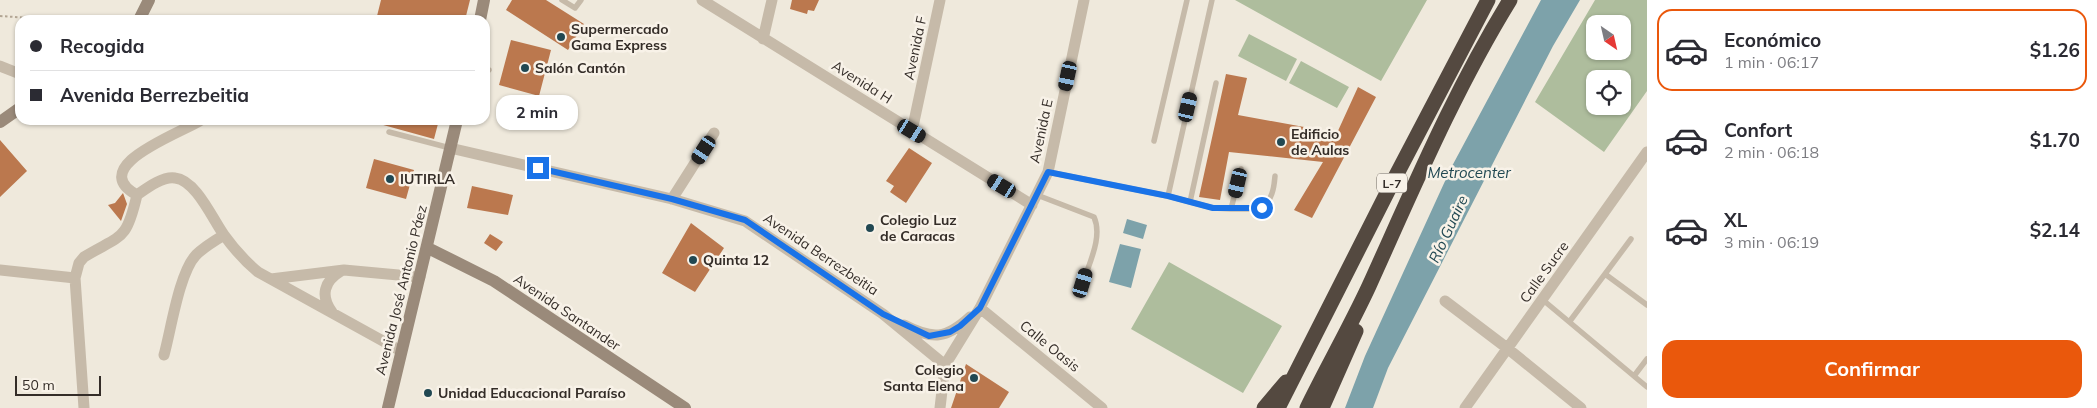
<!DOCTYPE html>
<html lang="es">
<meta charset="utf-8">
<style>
:root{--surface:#fff;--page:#f2f2f3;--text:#2b2b33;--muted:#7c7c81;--line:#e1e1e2;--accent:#ea580c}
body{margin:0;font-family:Mulish,sans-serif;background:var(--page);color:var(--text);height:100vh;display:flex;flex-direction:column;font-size:19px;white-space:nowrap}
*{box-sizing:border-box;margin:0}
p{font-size:16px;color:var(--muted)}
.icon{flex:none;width:28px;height:28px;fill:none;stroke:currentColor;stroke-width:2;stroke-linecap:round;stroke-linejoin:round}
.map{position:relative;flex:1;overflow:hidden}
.sheet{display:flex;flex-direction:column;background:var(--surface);width:450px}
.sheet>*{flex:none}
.banner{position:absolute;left:15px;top:15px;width:475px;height:110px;border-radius:15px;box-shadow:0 1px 4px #0004;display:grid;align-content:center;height:110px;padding:0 15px;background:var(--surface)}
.needle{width:32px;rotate:146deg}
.buttons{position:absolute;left:1586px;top:15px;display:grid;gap:10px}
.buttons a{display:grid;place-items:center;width:45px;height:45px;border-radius:10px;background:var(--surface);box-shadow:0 1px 4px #0004;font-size:25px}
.scale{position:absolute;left:15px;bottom:12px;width:86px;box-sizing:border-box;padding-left:5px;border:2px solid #342d28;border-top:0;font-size:14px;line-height:18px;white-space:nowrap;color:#342d28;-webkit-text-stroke:4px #f8f2e8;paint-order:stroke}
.end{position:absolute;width:22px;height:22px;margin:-11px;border:6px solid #1a73e8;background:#fff;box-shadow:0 0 0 2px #fff}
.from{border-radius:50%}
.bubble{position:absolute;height:35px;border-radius:15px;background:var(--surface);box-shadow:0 1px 4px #0004;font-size:16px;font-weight:700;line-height:35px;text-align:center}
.car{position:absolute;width:15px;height:30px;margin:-15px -8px;border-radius:6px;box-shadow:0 0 4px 1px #0007;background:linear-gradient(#222 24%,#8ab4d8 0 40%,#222 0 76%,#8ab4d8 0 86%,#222 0)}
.banner b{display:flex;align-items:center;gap:18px;height:48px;font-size:19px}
.banner b+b{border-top:1px solid var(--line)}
.banner i{width:12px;height:12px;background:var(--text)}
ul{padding:9px 0 0;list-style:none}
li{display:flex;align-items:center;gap:15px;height:82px;margin:0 10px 8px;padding:0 5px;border:2px solid transparent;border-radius:15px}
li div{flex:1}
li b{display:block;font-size:19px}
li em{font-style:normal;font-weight:700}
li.current{border-color:var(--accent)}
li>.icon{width:45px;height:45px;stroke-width:1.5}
.action{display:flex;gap:10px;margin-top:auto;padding:10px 15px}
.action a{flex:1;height:58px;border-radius:15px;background:var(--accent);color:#fff;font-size:20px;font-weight:700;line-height:58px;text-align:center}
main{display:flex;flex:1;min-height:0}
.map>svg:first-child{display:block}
.green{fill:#aebd9d;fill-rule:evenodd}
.water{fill:#7da2aa}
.building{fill:#bb784e}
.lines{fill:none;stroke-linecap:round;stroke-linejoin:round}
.path{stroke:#b2a593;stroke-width:2;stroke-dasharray:2.5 2.5;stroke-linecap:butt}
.lane{stroke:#c6baa9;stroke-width:5.5}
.street{stroke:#c6baa9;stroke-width:11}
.secondary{stroke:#9a8a7a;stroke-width:12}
.highway{stroke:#544940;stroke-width:15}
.route{stroke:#1a73e8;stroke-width:6}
.poi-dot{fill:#214852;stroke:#f8f2e8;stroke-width:2}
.labels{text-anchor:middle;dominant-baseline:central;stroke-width:5;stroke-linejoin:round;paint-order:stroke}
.shield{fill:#f8f2e8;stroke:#6f6862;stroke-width:1}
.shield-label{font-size:12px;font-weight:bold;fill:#342d28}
.poi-label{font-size:14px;font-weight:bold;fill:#342d28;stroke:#f8f2e8;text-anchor:start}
.street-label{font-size:14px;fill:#342d28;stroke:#f8f2e8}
.water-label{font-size:15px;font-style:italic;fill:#214852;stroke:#f8f2e8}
</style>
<main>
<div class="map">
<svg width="1647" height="408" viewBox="0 0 1647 408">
<rect width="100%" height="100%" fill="#efe9dc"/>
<path class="green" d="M1235,0H1427L1381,81Z
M1595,0H1647V91L1604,152L1535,102ZM1595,24H1622V51H1595ZM1595,79H1622V106H1595Z
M1249,34L1297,59L1286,81L1238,56Z
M1301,61L1349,87L1337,108L1289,83Z
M1169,262L1282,326L1243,393L1131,329Z"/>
<path class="water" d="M1541,0H1580L1553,46L1388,368L1373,408H1345L1365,356L1451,168Z
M1127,219L1147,225L1143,239L1123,233Z
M1120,244L1141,249L1131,288L1109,282Z"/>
<path class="building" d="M381,0H470L465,20H376Z
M512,0H546L584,24L568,50L506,10Z
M792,0H819L814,11L808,10L807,14L790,9Z
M511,40L551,50L539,96L499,85Z
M1226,74L1247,78L1238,115L1337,133L1358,87L1376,97L1312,218L1294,210L1323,162L1229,152L1220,200L1199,197Z
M376,120H439L434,139L376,123Z
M0,140L27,171L0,197Z
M909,148L932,163L906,203L890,192L894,186L886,181Z
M374,159L414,170L406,199L366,188Z
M472,186L513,195L508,215L467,208Z
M123,193L127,204L121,221L108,205L115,203Z
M691,223L724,248L695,292L662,273Z
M490,234L503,242L496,251L484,243Z
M966,364L1009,392L999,408H951Z"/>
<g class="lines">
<path class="path" d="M0,16L44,19"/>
<path class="lane" d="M562,0L575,8L581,0
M485,69L489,70
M389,132L450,148
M1154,141L1187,0
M1048,172L1168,196L1212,0
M1037,195L1094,217C1103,237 1089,263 1083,283
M1168,196L1213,208L1231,209L1241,169
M1190,202L1216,83
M1231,209H1262C1272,199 1274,189 1275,176
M1605,274L1647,305
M1543,300L1647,387
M1570,321L1631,239
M1634,376L1647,359"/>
<path class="street" d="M702,0L1032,205
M763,39L772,0
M0,66L20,74
M201,120C184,132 84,166 137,195C147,188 163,176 175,178C196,180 213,220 224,235C234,249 246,262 258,272L401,351
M912,131L940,0
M450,148L672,199L745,221L883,314L945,365
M672,199L714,133
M0,270L75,278
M271,279L344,270L420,277
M1445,301L1507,348L1581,408
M980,308L1102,408
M332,312C320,296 324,281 341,271
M904,325C933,340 946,339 970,317
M164,355C171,330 179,273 196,255C204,247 214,241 224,235
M84,408L75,278L79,263L84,257C122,234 126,242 137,195
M940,408L945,365L980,308L1048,172L1084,0
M1465,408L1647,152"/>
<path class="secondary" d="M139,20L149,0
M480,20L484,0
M0,122L20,108
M428,248L494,281L685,408
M388,408L457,120"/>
<path class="highway" d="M1264,408L1286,382
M1278,408L1390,187L1488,0
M1307,408C1327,367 1350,327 1369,286C1413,189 1454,91 1510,0
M1322,408L1356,331"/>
</g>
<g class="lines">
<path class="route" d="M538,168L672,199L745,220L883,314L929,336L950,332L960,326L980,308L1048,172L1168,196L1213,208H1262"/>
</g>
<g class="poi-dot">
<circle cx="561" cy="37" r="5"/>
<circle cx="525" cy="68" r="5"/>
<circle cx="1281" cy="142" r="5"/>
<circle cx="390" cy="179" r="5"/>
<circle cx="870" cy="228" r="5"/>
<circle cx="693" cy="260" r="5"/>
<circle cx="974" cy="378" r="5"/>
<circle cx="428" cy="393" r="5"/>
</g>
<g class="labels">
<rect class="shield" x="1377" y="173.5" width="30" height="19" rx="4"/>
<g class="shield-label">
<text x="1392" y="183">L-7</text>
</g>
<g class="poi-label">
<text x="571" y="29">Supermercado<tspan x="571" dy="16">Gama Express</tspan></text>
<text x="535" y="68">Salón Cantón</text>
<text x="1291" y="134">Edificio<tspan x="1291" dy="16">de Aulas</tspan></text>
<text x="400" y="179">IUTIRLA</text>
<text x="880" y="220">Colegio Luz<tspan x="880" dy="16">de Caracas</tspan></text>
<text x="703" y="260">Quinta 12</text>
<text x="964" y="370" text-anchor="end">Colegio<tspan x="964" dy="16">Santa Elena</tspan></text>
<text x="438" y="393">Unidad Educacional Paraíso</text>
</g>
<g class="street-label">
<text transform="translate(915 48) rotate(-78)">Avenida F</text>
<text transform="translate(862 82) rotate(32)">Avenida H</text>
<text transform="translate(1041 131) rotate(-78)">Avenida E</text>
<text transform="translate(821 254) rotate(34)">Avenida Berrezbeitia</text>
<text transform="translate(1544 272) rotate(-54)">Calle Sucre</text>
<text transform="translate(401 290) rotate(-76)">Avenida José Antonio Páez</text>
<text transform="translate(567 312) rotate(34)">Avenida Santander</text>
<text transform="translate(1050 346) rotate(39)">Calle Oasis</text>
</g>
<g class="water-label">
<text x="1469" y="172">Metrocenter</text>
<text transform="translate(1448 229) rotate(-65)">Río Guaire</text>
</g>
</g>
</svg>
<div class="buttons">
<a><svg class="needle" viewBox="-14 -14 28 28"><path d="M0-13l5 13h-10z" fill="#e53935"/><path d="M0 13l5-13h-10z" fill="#7c7c81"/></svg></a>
<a><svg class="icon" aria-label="locate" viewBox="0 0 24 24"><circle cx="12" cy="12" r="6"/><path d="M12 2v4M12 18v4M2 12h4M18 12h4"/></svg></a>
</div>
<div class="scale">50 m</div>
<i class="end from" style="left:1262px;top:208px"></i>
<i class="end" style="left:538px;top:168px"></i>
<div class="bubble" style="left:496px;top:95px;width:82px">2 min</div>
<i class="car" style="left:1068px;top:76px;rotate:192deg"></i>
<i class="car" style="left:1188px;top:107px;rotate:13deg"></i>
<i class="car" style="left:912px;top:131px;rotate:121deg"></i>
<i class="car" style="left:704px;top:150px;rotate:213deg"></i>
<i class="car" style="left:1238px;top:183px;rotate:193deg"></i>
<i class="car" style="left:1002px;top:186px;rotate:301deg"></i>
<i class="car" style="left:1083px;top:283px;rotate:17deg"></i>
<div class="banner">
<b><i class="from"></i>Recogida</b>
<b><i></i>Avenida Berrezbeitia</b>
</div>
</div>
<section class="sheet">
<ul>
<li class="current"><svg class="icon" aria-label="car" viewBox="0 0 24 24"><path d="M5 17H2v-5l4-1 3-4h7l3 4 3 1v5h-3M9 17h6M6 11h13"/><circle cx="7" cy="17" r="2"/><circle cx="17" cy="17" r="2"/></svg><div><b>Económico</b><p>1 min · 06:17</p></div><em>$1.26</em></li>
<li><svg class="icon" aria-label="car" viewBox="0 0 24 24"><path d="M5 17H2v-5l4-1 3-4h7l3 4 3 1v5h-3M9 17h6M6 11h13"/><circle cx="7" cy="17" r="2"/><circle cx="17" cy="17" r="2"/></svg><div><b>Confort</b><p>2 min · 06:18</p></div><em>$1.70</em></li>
<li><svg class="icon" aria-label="car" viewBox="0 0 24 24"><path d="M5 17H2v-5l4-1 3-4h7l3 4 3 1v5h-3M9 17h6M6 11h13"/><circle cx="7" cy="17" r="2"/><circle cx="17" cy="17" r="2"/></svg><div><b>XL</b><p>3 min · 06:19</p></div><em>$2.14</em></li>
</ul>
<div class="action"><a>Confirmar</a></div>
</section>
</main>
